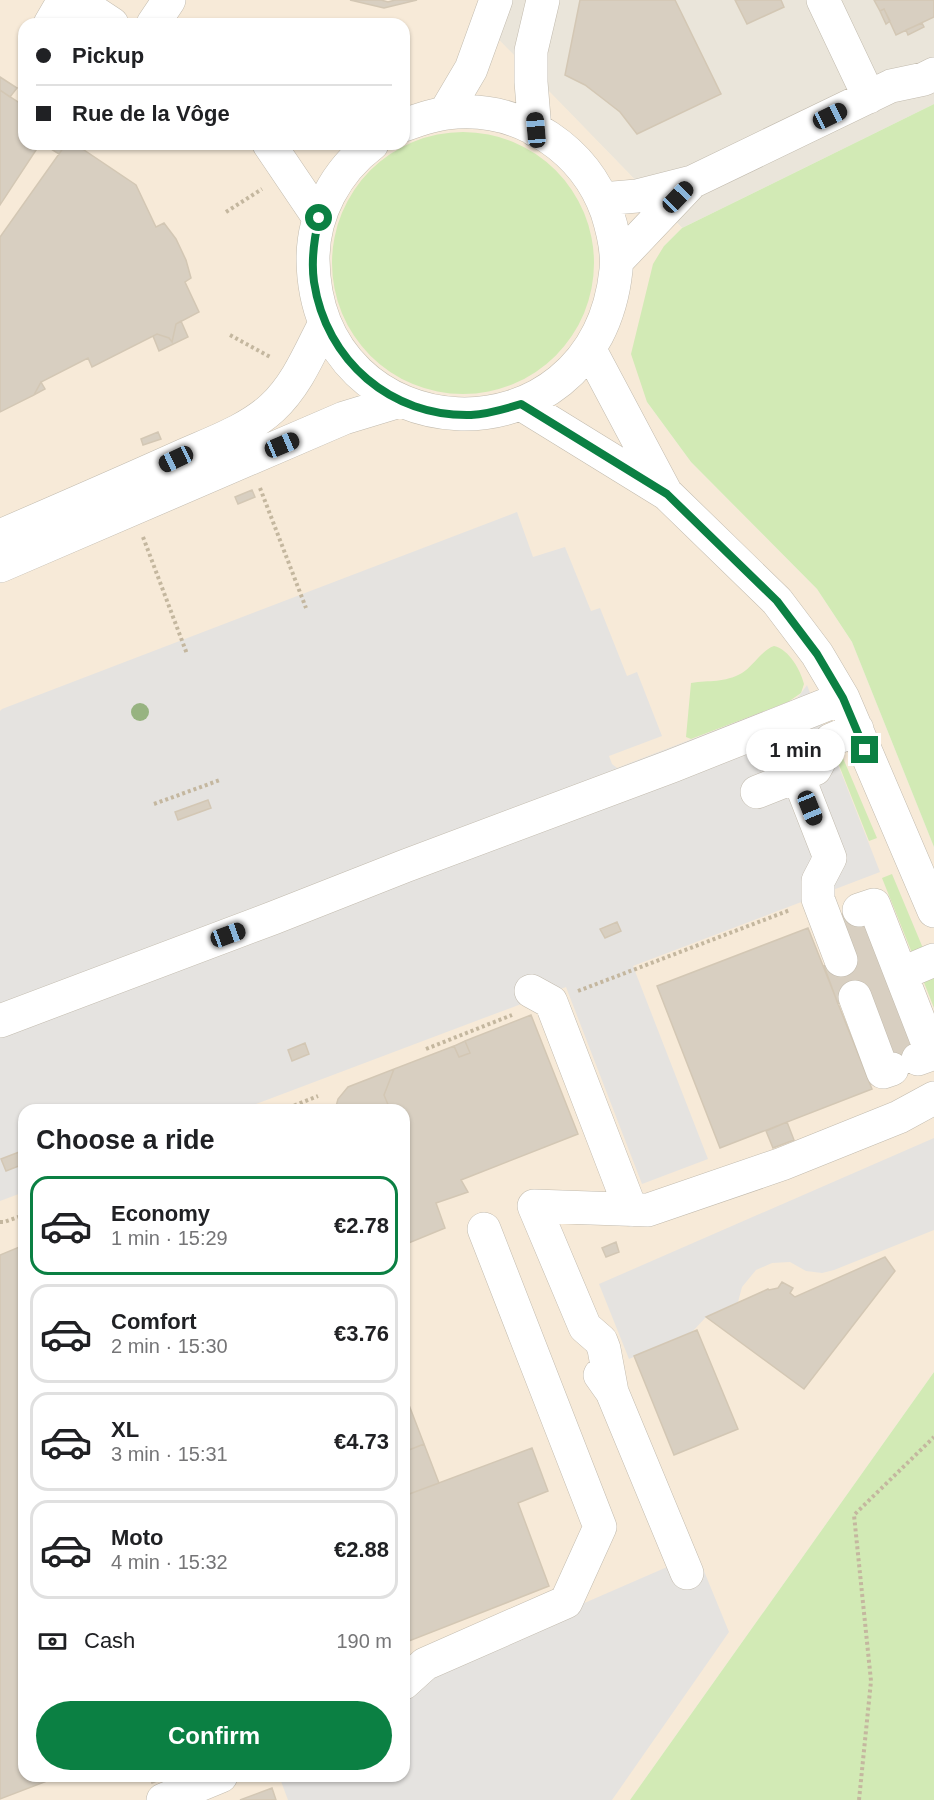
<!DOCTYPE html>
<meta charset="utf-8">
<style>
:root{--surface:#fff;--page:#f2f2f2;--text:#202124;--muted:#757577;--line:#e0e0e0;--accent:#0b8043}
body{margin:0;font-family:Arial,sans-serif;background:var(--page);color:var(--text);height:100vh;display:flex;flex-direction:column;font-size:22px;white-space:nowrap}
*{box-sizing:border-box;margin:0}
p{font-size:20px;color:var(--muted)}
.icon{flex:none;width:33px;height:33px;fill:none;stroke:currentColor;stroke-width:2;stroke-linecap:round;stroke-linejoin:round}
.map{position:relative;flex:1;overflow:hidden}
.drawer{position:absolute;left:18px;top:1104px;width:392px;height:678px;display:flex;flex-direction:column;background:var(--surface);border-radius:18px;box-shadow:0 2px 4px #0004}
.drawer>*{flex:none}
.guide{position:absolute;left:18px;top:18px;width:392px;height:132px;border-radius:18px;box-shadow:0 2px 4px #0004;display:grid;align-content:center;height:132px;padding:0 18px;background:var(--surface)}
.end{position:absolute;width:27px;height:27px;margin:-14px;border:8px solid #0b8043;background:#fff;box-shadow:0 0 0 3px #fff}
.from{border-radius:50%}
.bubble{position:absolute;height:42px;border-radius:21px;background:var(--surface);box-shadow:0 2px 4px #0004;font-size:20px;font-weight:700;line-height:42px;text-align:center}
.car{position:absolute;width:18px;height:36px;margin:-18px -9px;border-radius:8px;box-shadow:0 0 4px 2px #0007;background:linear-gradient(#222 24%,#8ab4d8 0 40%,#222 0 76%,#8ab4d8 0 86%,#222 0)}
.guide b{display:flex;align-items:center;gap:21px;height:57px;font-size:22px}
.guide b+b{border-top:2px solid var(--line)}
.guide i{width:15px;height:15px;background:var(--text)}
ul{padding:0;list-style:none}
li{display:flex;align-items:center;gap:18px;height:99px;margin:0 12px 9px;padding:0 6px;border:3px solid var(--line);border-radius:18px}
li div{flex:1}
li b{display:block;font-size:22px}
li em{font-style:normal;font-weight:700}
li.current{border-color:var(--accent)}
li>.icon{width:54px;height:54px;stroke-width:1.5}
h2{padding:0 18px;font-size:27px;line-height:72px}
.pay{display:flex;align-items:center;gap:15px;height:66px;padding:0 18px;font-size:22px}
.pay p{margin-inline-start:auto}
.primary-button{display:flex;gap:12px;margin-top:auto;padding:12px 18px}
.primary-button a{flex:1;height:69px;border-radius:36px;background:var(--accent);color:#fff;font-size:24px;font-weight:700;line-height:69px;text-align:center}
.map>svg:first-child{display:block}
.residential{fill:#eae5da}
.commercial{fill:#f7ead8;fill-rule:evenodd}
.green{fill:#d2eab5}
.parking{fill:#e5e3e0}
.building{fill:#d8cfc1;stroke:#d3c7b4;stroke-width:1.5}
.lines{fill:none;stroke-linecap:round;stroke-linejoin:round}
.minor-casing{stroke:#c2bbae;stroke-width:34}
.path{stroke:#c4b79f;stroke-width:4;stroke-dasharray:3 3;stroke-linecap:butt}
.minor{stroke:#fff;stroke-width:33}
.tree{fill:#97b381}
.route{stroke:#0b8043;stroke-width:8}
</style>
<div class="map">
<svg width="934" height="1800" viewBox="0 0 934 1800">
<rect width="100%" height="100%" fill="#f6f3ec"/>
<path class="residential" d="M485,0H934V104L682,228L478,19Z"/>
<path class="commercial" d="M0,0H485L479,19L682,228L664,246L647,402L691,462L817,589L852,642L934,847V1372L630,1800H0ZM24,24H404V144H24ZM24,1110H404V1776H24Z"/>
<path class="green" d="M934,104V847L852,642L817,589L691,462L647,402L631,354L653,264L664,246L682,228Z
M332 263a131 131 0 1 1 262 0a131 131 0 1 1-262 0Z
M774,646C789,649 801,671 804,684L801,693L788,702L691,739L686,737L691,683C710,680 724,683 742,673C753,666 762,650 774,646Z
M840,751L877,838L869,841L835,755Z
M892,874L925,953H912L882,878Z
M934,973V1008L923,980Z
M934,1372V1800H630Z"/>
<path class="parking" d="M517,512L533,557L565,547L591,611L600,608L627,676L637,672L662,736L609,756L612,764L617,768L793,700L799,696L807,685L880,872L633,966L708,1159L642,1184L566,987L240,1110H24V1192L0,1201V711L2,709Z
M934,1138V1230L834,1270L822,1273L806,1271L790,1262L772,1263L756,1270L742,1287L738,1302L706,1317L692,1332L629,1359L599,1284Z
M697,1554L729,1632L612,1800H288L279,1776H404V1703L444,1664Z"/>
<path class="building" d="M350,0H381L388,2L395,0H417L384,8Z
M580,0H675L721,94L637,134L620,112L602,98L585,85L565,75Z
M735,0H781L784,7L747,24Z
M874,0H934V17L896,35L884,9L880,11Z
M884,9L890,21L886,24L880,11Z
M922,23L924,27L908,35L906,30Z
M0,77L17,88L10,97L0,90Z
M0,90L24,106V144H40L0,205Z
M43,144H66L59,154Z
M66,144H75L136,185L156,227L164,223L176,239L186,260L191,278L185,282L199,312L176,324L172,342L169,338L157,334L92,367L88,358L41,382L34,395L0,412V237Z
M181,321L188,337L159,351L153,336L157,334L169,338L172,342L176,324Z
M41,382L45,389L34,395Z
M158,432L161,439L143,445L141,439Z
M252,490L255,497L238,504L235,497Z
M208,800L211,808L178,820L175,812Z
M859,908L921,1066L895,1076L863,994L838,1004L824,966L848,957L833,918Z
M617,922L621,931L605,938L600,929Z
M808,928L872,1089L720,1148L657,986Z
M531,1015L578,1134L461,1180L468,1192L436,1203L445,1228L404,1245V1110H382L389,1107L384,1095L394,1069L454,1046L459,1057L470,1053L465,1041Z
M465,1041L470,1053L459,1057L454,1046Z
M305,1043L309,1054L292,1061L288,1050Z
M394,1069L384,1095L389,1107L382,1110H335L338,1099L348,1087Z
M787,1122L794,1140L773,1148L766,1131Z
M24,1150V1164L6,1171L1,1159Z
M616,1242L619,1252L606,1257L602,1248Z
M24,1245V1776H60L0,1799V1255Z
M885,1257L895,1271L804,1389L706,1317L768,1289L769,1290L778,1288L782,1282L793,1288L790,1293L795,1297Z
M697,1330L738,1429L674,1455L634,1356Z
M404,1392L424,1444L404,1452Z
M424,1444L439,1483L404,1496V1452Z
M532,1448L548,1491L518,1503L549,1586L404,1643V1496Z
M149,1776H169L152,1783Z
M272,1788L276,1800H240Z"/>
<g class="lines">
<g class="minor-casing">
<path id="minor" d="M76,0L112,24
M823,0L869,97
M50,24L64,0
M153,24L169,0
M445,113L471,69L496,0
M535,130L531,82V51L543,0
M269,144L319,218
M372,144C336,171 313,214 313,259C315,456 595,471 616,270C618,251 613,231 607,212C585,150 523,108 457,112C438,113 421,119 404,125
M602,199L637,196L692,182L891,86L924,79L934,74
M617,261L692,182
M590,350L666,493
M521,404L667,494L777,601L817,654L843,698L934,911
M0,536C60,510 120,484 180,457C211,443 247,431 272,408C297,385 310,352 325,323
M0,566L344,418L400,401
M798,776L830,858L818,881V899L841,960
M757,792L815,769L831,740L857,729
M859,910L874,905L932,1054L918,1059
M901,974L934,960
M531,991L551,1002L631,1210
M855,997L883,1072L892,1069
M0,1021L273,918L405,866L672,766L843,698
M600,1375L612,1392L687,1573
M612,1392L604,1349L601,1341L585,1327L534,1206L648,1210L782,1164L899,1117L934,1098
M404,1683L425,1664L566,1602L600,1527L484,1229
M163,1800L221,1776"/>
</g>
<path class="path" d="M226,212L262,189
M230,335L272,358
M260,488L306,608
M143,537L187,654
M154,804L220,780
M578,991L790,910
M426,1049L512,1015
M283,1110L318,1096
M0,1222H4L24,1215
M859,1800L871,1681L854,1515L934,1437"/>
<use href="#minor" class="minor"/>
</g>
<circle class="tree" cx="140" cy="712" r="9"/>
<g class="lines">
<path class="route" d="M319,218C314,239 311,261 314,282C326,361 391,417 471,415C488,414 505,409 521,404L667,494L777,601L817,654L843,698L865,750"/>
</g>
</svg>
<i class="end from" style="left:319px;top:218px"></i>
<i class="end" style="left:865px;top:750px"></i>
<div class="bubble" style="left:746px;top:729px;width:99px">1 min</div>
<i class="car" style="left:830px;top:116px;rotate:64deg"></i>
<i class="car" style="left:536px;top:130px;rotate:355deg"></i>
<i class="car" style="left:678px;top:197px;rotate:44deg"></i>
<i class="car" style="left:282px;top:445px;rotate:67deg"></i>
<i class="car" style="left:176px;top:459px;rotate:245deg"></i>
<i class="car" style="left:810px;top:808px;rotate:158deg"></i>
<i class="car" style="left:228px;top:935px;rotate:70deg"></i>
<div class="guide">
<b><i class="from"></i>Pickup</b>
<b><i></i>Rue de la Vôge</b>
</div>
<section class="drawer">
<h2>Choose a ride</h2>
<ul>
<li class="current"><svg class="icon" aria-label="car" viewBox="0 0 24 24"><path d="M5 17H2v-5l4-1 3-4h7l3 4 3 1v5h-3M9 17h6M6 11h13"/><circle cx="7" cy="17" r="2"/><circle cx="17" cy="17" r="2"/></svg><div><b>Economy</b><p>1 min · 15:29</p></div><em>€2.78</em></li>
<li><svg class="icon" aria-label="car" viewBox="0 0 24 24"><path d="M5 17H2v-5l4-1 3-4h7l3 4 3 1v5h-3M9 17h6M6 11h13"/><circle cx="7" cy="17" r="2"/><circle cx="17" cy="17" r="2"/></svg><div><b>Comfort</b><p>2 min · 15:30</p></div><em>€3.76</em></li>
<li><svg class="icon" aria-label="car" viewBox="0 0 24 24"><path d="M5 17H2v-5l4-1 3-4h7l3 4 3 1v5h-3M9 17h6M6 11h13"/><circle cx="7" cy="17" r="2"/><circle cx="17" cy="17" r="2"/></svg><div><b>XL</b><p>3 min · 15:31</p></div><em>€4.73</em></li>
<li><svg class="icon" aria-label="car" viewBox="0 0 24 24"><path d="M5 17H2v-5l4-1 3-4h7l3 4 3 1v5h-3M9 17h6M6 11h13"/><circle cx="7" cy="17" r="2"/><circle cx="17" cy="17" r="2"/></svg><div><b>Moto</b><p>4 min · 15:32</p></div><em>€2.88</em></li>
</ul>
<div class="pay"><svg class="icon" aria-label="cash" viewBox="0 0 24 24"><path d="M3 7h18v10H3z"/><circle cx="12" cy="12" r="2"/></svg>Cash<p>190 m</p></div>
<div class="primary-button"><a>Confirm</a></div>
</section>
</div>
